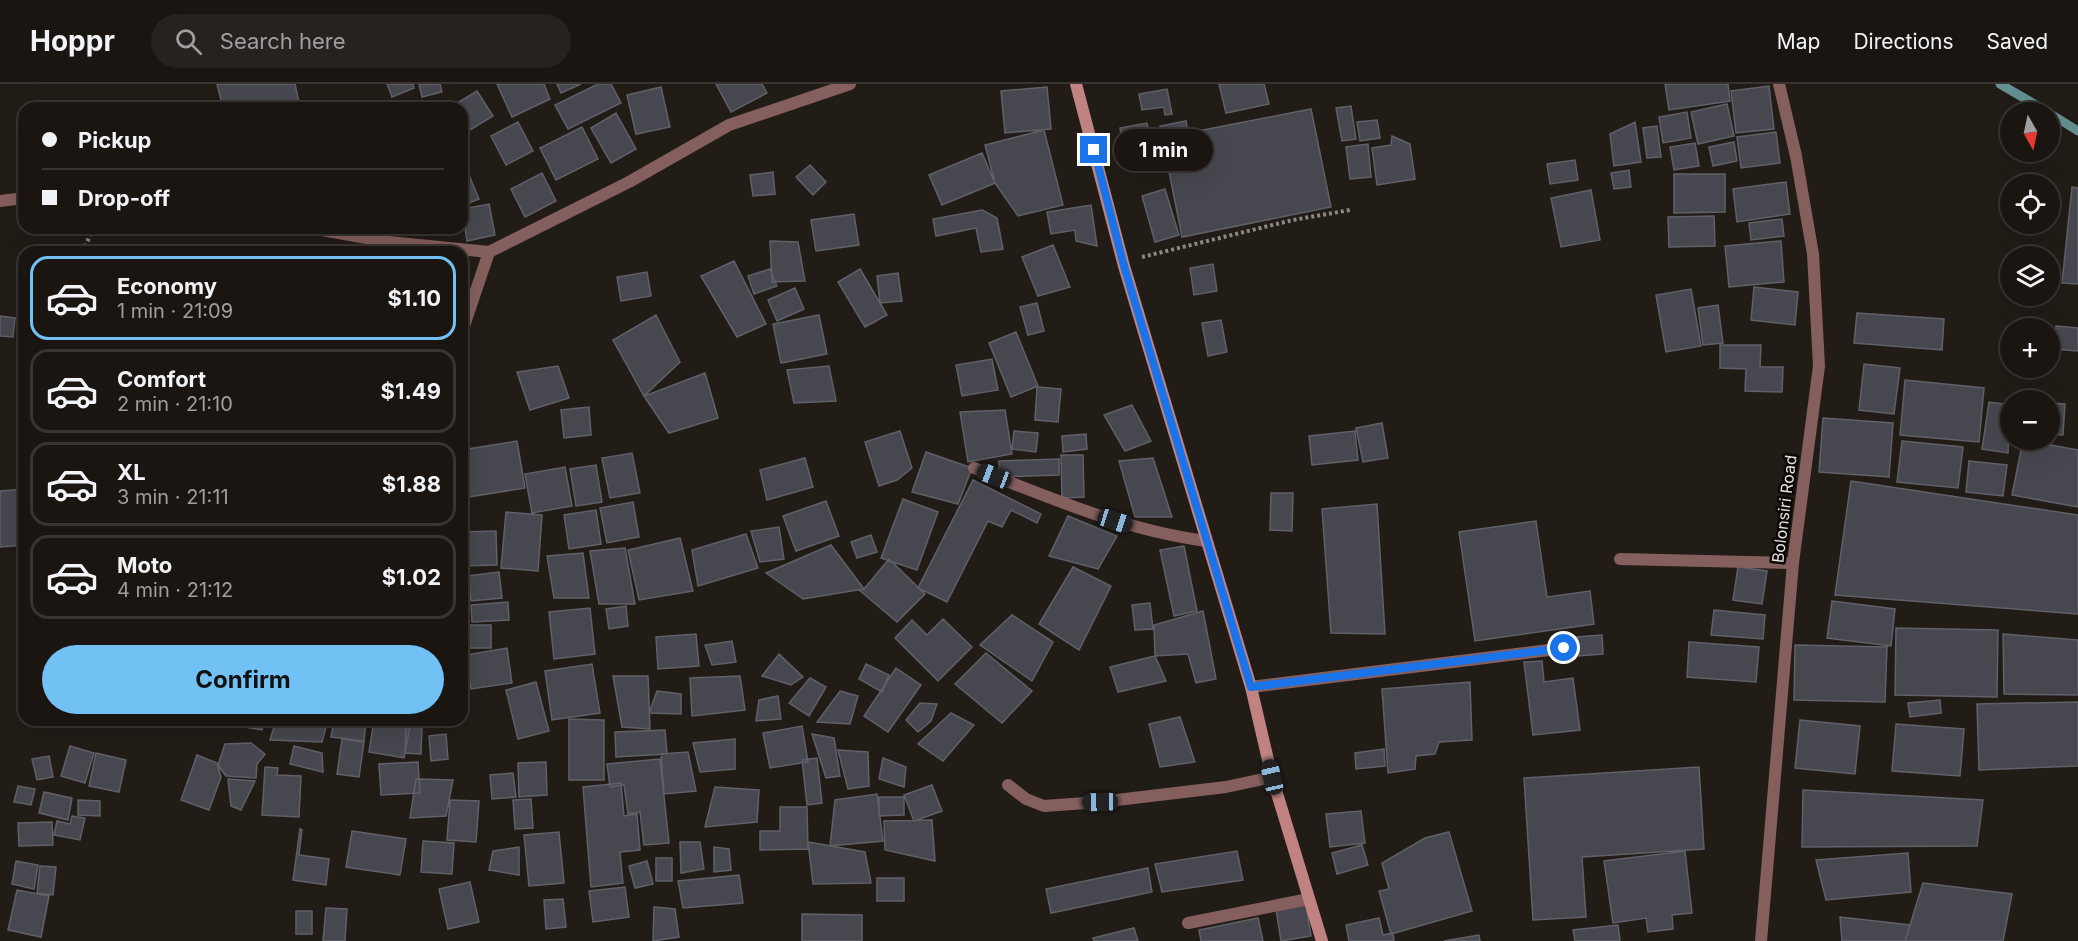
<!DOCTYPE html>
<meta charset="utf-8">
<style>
:root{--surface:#1a1511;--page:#27221f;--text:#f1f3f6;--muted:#9f9f9f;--line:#383431;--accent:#72c1f5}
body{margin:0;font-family:Inter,sans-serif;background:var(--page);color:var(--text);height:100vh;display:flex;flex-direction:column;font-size:22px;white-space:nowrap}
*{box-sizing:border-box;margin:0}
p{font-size:20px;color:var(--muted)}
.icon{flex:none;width:33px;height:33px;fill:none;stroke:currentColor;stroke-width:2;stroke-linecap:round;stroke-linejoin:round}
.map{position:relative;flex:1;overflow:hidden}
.panel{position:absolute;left:18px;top:162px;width:450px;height:480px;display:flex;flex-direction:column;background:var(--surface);border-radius:18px;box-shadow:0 6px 24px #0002,0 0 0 2px var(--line)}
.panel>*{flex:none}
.guide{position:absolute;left:18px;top:18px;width:450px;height:132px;border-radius:18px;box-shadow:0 6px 24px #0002,0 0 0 2px var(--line);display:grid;align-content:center;height:132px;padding:0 24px;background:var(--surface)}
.needle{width:39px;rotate:171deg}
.tools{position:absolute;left:2000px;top:18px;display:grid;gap:12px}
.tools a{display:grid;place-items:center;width:60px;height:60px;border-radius:50%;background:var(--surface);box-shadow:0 6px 24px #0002,0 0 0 2px var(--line);font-size:30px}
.end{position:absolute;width:27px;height:27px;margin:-14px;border:8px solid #1a73e8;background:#fff;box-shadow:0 0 0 3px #fff}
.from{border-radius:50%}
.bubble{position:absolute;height:42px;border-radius:21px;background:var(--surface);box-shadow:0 6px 24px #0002,0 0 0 2px var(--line);font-size:20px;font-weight:700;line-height:42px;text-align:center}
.car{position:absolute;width:18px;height:36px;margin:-18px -9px;border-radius:8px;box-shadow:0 0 4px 2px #0007;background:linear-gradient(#222 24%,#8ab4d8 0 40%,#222 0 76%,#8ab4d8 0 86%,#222 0)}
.guide b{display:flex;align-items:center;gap:21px;height:57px;font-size:22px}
.guide b+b{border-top:2px solid var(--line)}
.guide i{width:15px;height:15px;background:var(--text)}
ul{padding:10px 0 0;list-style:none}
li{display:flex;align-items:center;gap:18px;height:84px;margin:0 12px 9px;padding:0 12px;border:3px solid var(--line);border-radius:18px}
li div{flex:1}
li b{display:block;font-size:22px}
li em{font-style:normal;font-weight:700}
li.current{border-color:var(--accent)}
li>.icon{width:54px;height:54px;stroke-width:1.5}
.cta{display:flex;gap:12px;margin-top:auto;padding:12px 24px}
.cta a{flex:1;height:69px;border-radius:36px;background:var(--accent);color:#111;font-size:24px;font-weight:700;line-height:69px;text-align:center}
header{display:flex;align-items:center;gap:36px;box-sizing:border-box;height:84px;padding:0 30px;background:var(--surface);border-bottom:2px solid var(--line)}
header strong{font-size:28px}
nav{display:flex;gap:33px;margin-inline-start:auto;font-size:21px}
.search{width:420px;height:54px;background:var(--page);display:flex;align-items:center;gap:15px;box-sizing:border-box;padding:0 21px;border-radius:33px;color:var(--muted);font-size:22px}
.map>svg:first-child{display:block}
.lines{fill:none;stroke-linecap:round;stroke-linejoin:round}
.stream{stroke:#639093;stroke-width:9}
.building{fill:#47474f;stroke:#606069;stroke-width:1.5}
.path{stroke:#8d8884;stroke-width:4;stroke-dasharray:3 3;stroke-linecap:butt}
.service{stroke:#855f5d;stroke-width:12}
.minor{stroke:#855f5d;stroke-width:12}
.secondary{stroke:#c08381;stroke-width:12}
.route{stroke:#1a73e8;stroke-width:8}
.labels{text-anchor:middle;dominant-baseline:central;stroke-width:5;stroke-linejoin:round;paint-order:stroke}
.street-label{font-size:16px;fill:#e6e2de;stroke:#0a0706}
</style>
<header>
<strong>Hoppr</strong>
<div class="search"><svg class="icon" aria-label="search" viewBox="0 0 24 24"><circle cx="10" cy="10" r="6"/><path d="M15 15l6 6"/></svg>Search here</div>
<nav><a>Map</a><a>Directions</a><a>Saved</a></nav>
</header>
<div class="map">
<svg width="2078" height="857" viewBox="0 0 2078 857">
<rect width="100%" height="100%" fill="#221c17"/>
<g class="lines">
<path class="stream" d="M2000,0L2048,28
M2049,29L2078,47"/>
</g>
<path class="building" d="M217,0H295L300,23L223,24Z
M387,0H413L414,4L392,13Z
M419,0H440L442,8L422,13Z
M497,0H544L550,15L512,33Z
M557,0H581L561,9Z
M598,0H611L621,19L568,45L555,21Z
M716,0H762L767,9L731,28Z
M1219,0H1264L1269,20L1226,29Z
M1665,0H1728L1730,17L1669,26Z
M1769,2L1774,45L1736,49L1731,7Z
M661,3L670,43L636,50L627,11Z
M1047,3L1051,45L1005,49L1001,7Z
M1167,5L1172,30L1165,31L1164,23L1142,26L1139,10Z
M477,7L493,32L470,46L462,33V24H456L454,21Z
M1727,20L1734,52L1698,60L1691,28Z
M1351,22L1356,55L1342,57L1336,24Z
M1311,25L1331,123L1182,153L1160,42L1186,37L1188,49Z
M1687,28L1691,54L1663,59L1659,33Z
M616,29L636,65L611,79L591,44Z
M1377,36L1380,54L1360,57L1357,38Z
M518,38L533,67L506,81L491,52Z
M1635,38L1641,78L1614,82L1610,50Z
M1147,39L1153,71L1126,76L1120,44Z
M1657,42L1661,73L1647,74L1643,44Z
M582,43L598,75L556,96L540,64Z
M1044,46L1063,121L1018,132L995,99L985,61Z
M1776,48L1780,79L1741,84L1737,53Z
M1392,52L1410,60L1415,95L1377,101L1372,64L1391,61Z
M1734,58L1737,77L1713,82L1709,63Z
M1695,59L1699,82L1674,86L1670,63Z
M1368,60L1371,93L1350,95L1346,63Z
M982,69L995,99L942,121L929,91Z
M1575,76L1578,96L1550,100L1547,80Z
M810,81L826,98L813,111L796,93Z
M467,86L479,115L462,122V88Z
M1629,86L1631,103L1614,105L1611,89Z
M773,88L775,110L753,112L750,91Z
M542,89L556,117L525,133L511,105Z
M1674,90H1725V128L1674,129Z
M1786,98L1790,130L1737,138L1733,105Z
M2072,103L2078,104V200L2062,199Z
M1165,105L1179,151L1155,158L1142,112Z
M1591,106L1600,156L1561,163L1551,114Z
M489,120L495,151L467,157L462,125Z
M1091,121L1097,162L1076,157L1075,146L1051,150L1047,128Z
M982,126L997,134L1003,165L981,168L976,144L936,152L933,135Z
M854,130L859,161L816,167L811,136Z
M1714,132L1715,162L1669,163L1668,133Z
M1782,135L1784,152L1751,156L1749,139Z
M770,157L798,158L805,197L772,198Z
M1781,157L1784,198L1729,203L1725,162Z
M1053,161L1070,203L1038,212L1022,173Z
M734,177L766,240L737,253L701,192Z
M1213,180L1217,207L1194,211L1190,184Z
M770,185L777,202L754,210L748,192Z
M860,185L887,231L865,243L838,198Z
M647,188L651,212L621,217L617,193Z
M898,189L902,217L880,219L877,192Z
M1754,203L1798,208L1795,241L1751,236Z
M795,204L804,225L777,237L768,216Z
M1691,205L1701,262L1666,268L1656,211Z
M1037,219L1044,247L1028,251L1020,223Z
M1718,221L1723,259L1703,261L1698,224Z
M1857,229L1944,235L1942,266L1854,259Z
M656,231L680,278L644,312L613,256Z
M819,231L827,270L781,279L773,240Z
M0,232L15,234L13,253L0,252Z
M1221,236L1227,268L1208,272L1202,239Z
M2056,242L2078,244V267L2054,265Z
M1016,248L1038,302L1011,313L989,259Z
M1720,261H1761L1760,283H1783L1782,308L1745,307L1746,285L1720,284Z
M992,275L998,306L962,312L956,281Z
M1864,280L1900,284L1894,330L1859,326Z
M558,282L569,314L530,326L517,288Z
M829,282L836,317L794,319L787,286Z
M705,289L718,334L669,349L644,312Z
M1905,296L1984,304L1979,358L1900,351Z
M1037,303L1061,305L1058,338L1035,336Z
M1989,318L2010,321L2008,369L1982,365Z
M2049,319L2065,320L2063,351L2049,350Z
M1132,321L1151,357L1125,367L1104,331Z
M589,323L591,351L564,354L561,326Z
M1005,326L1012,370L968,378L960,328Z
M1823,334L1893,339L1889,393L1819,388Z
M1382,339L1388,374L1363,378L1356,344Z
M900,347L912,384L897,396L879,402L865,358Z
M1014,347L1038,349L1036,368L1012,365Z
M1355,347L1358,376L1312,381L1309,352Z
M1086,350L1087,365L1063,368L1062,352Z
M2023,356L2078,366V423L2012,411Z
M517,357L525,404L462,414V366Z
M1902,357L1963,363L1958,404L1897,398Z
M926,368L972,384L958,420L912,408Z
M632,369L640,409L610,414L602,374Z
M1061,371H1083L1084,413L1062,414Z
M805,374L813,403L767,416L760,386Z
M1153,374L1172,433H1135L1119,377Z
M1059,375V391L999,393V377Z
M1969,377L2007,381L2003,412L1966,408Z
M596,381L602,418L576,422L570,385Z
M565,383L572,422L532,429L525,390Z
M973,396L1041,430L1037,439L1011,426L1002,443L988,437L947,518L918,504Z
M1851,397L2078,431V530L1835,511Z
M24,405V461L0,463V407Z
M1271,409H1293L1292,447L1270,446Z
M903,415L938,428L917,486L881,474Z
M826,417L839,452L796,467L783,432Z
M633,418L639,453L607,459L600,424Z
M1377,420L1385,550L1331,549L1322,425Z
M596,426L601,460L569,465L564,431Z
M506,428L542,431L538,487L501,484Z
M1068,432L1117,452L1098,485L1049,472Z
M1536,437L1547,513L1590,507L1594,540L1475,557L1459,448Z
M779,443L784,475L760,478L751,447Z
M496,447L497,481L462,482V448Z
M746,450L758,484L698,502L692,466Z
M871,451L877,468L857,474L851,458Z
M680,454L693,507L639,516L628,466Z
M831,461L864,505L803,515L766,489Z
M1184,462L1197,527L1174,532L1160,466Z
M625,464L635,520H599L590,467Z
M583,469L589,514H554L547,472Z
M889,475L925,510L897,538L859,506L864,505Z
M1073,483L1111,502L1079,566L1039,540Z
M1738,483L1767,487L1762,520L1733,516Z
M499,488L502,514L471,517L468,492Z
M1832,517L1895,525L1891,562L1827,554Z
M508,518L509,536L472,538L471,521Z
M1150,519L1153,545L1135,546L1132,521Z
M626,522L628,542L609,545L606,525Z
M590,524L595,570L554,575L549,528Z
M1714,526L1765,531L1763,555L1711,551Z
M1203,527L1216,595L1196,599L1188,570L1155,572L1154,541Z
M1012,531L1053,558L1032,597L980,561Z
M943,535L972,563L938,597L895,554L912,536L927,551Z
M462,541H491V564H462Z
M1896,544L1998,546L1997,613L1895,611Z
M696,550L699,582L658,585L656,553Z
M2003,550L2078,556V611L2004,610Z
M1602,551L1603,570L1578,572L1577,553Z
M732,557L736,578L712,581L705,561Z
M1689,558L1759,563L1756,598L1687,593Z
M1795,561L1887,563L1885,618L1794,616Z
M507,564L512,599L471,605L465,571Z
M986,569L1032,607L1002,639L955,600Z
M779,570L803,593L791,601L762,592Z
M1155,572L1166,597L1118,608L1110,583Z
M1542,577L1544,598L1573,594L1580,646L1533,651L1524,578Z
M592,580L600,629L552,636L545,587Z
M866,580L889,591L882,608L859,595Z
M896,584L921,601L888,648L864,632Z
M613,592H648L650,645L622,643Z
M740,592L745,626L692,632L690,594Z
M810,594L826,603L809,632L789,619Z
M536,598L549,647L518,655L506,606Z
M1470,598L1472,656L1439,658L1435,670L1416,672L1415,685L1388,689L1382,605Z
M657,607L681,610V630L649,629Z
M840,607L858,612L850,640L817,638Z
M778,612L781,635L756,637L759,616Z
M1940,616L1941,629L1910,633L1908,619Z
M2078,618V682L1979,686L1977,620Z
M920,619L937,620L931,637L918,648L906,636Z
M951,629L974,641L943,677L918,660Z
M1180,633L1195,678L1160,683L1149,640Z
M569,635L604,636V696H569Z
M231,636H264L262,646L230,640Z
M276,636H328L322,658L270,656Z
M334,636H366L364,657L331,653Z
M374,636H411L404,674L369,668Z
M1800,636L1860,642L1855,690L1795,684Z
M1896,640L1964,645L1960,692L1892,687Z
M406,642H422L421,670L405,669Z
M802,642L808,678L770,684L763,649Z
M665,646L667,670L616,673L615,648Z
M446,650L448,675L431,677L429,652Z
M812,650L834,654L840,692L826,694Z
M342,655L364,658L359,693L337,690Z
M735,655V685L700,688L693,659Z
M251,659L265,670L257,680L256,694L226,692L218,681L225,660Z
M70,662L94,669L85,699L61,692Z
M294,662L322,669L323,688L290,680Z
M1384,665L1385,682L1356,685L1355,669Z
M838,666L868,668L869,702L848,705Z
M688,668L696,707L664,710L661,670Z
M96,669L126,676L119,708L89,702Z
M197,671L217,679L221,693L209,726L181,716Z
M49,672L53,693L37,696L32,675Z
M817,674L822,719L807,721L802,676Z
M883,674L906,683L904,703L879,695Z
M660,675L669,759L644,761L640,728L628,730L624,701L610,703L607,680Z
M418,678L420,709L381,711L379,680Z
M546,678L547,711L519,713L518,679Z
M265,683L278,684L277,691L301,692L299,733L262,731Z
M1699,683L1704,765L1582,773L1586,833L1533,836L1524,694Z
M513,689L516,713L492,715L490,691Z
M228,695L255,697L241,726L231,722Z
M416,695L453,696L446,732L410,734Z
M621,699L624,732L637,730L640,766L620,768L623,799L591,803L583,703Z
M932,701L942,727L914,737L904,711Z
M18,702L35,705L31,721L14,718Z
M715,703L759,706L757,738L705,743Z
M1803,706L1983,716L1977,762L1802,763Z
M44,708L72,714L68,736L39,729Z
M877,710L883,757L830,762L835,716Z
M879,713H904V731L879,732Z
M531,715L533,744L515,745L513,716Z
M78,716L100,717V732L78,731Z
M450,716L479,717L476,758L447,756Z
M780,723H807L808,765L760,766V747H780Z
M1361,727L1365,759L1330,763L1326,730Z
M72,732L85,734L80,756L54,751L57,737L70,740Z
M932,736L935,777L885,766L884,737Z
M52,738L53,761L19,762L18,739Z
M300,745L302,746L299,771L329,775L326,801L293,796Z
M352,747L406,755L400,791L346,783Z
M559,748L564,799L529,802L524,751Z
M1449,748L1472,827L1391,850L1379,807L1389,805L1382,779L1425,754Z
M423,757L454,759L452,790L421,788Z
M680,758H700L704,785L681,789Z
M808,758L865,768L871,799L813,800Z
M1362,761L1368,781L1337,790L1332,769Z
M519,763V791L489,786L493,767Z
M714,763L729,765L731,786L714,788Z
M1237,767L1243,796L1162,808L1155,780Z
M1685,767L1692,829L1672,831L1673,845L1648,848L1646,834L1613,839L1604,777Z
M1908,769L1911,808L1826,816L1816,776Z
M656,774H672V797H656Z
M16,777L38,781L34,805L12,800Z
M647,777L653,800L635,804L629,782Z
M40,782L56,783L53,811L37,809Z
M1148,784L1152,808L1051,829L1046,805Z
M739,791L743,819L683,824L678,797Z
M877,794H904V817H877Z
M470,798L479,838L448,845L439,805Z
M1923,799L2012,810L2003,857H1905Z
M625,803L629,833L593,838L589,807Z
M17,806L49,812L41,853L8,846Z
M563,815L566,843L546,845L544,816Z
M1306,820L1311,852L1281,857L1276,825Z
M654,823L675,825L679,853L653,857Z
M326,824L347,825L345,857H323Z
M296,827H312V850H296Z
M802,830L862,831V857H802Z
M1840,833L1910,841L1905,857H1842Z
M1258,834L1263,857H1201L1199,846Z
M1379,834L1383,851L1393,849L1394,857H1349L1346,841Z
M1618,841L1620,857H1575L1573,846Z
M1134,844L1138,857H1094L1093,854Z
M1479,851L1480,857H1444Z"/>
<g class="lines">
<path class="path" d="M82,168L94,144
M1142,173L1293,136L1350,126"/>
<path class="service" d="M1008,701L1026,715L1044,722L1100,718L1226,703L1272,693
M1188,839L1309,815"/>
<path class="minor" d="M0,117L24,114
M311,144L389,158L489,168
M462,248L489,168L629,98L729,41L850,0
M974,384C1050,414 1124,446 1206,457
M1620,475L1793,479
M1251,603L1565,564
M1761,857L1793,479L1819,282L1813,170L1796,72L1779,0"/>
<path class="secondary" d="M1076,0L1124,182L1251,603L1272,693L1322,857"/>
</g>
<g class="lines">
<path class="route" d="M1094,66L1124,182L1251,603L1564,564"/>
</g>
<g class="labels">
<g class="street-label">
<text transform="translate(1784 425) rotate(-83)">Bolonsiri Road</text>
</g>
</g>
</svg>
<div class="tools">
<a><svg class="needle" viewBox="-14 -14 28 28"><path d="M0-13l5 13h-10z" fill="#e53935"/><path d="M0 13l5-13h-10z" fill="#9f9f9f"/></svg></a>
<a><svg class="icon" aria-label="locate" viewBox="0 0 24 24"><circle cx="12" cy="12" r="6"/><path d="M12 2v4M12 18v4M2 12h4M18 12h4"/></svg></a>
<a><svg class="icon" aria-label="layers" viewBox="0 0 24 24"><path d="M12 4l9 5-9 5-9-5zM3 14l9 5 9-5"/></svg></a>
<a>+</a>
<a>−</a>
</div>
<i class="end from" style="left:1564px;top:564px"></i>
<i class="end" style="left:1094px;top:66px"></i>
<div class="bubble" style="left:1114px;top:45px;width:99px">1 min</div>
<i class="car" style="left:994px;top:392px;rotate:291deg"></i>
<i class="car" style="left:1115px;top:437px;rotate:108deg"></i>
<i class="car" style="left:1272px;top:693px;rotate:347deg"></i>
<i class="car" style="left:1100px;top:718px;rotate:269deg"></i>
<div class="guide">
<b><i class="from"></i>Pickup</b>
<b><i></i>Drop-off</b>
</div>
<section class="panel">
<ul>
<li class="current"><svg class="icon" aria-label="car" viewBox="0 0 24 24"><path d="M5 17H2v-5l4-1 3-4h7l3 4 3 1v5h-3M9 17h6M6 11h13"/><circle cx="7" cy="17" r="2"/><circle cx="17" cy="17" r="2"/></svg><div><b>Economy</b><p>1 min · 21:09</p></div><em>$1.10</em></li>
<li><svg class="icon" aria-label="car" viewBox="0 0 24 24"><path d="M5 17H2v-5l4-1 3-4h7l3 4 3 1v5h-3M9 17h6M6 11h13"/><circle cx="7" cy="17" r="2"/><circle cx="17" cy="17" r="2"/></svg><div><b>Comfort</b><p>2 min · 21:10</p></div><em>$1.49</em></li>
<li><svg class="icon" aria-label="car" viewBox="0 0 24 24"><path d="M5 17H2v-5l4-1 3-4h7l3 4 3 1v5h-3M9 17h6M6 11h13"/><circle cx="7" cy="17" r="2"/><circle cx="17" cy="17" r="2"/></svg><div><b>XL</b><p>3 min · 21:11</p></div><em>$1.88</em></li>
<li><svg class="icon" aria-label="car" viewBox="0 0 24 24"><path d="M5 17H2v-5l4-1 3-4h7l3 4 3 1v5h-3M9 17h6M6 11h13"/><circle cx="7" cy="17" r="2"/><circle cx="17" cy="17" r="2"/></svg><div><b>Moto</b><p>4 min · 21:12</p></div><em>$1.02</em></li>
</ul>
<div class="cta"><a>Confirm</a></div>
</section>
</div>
